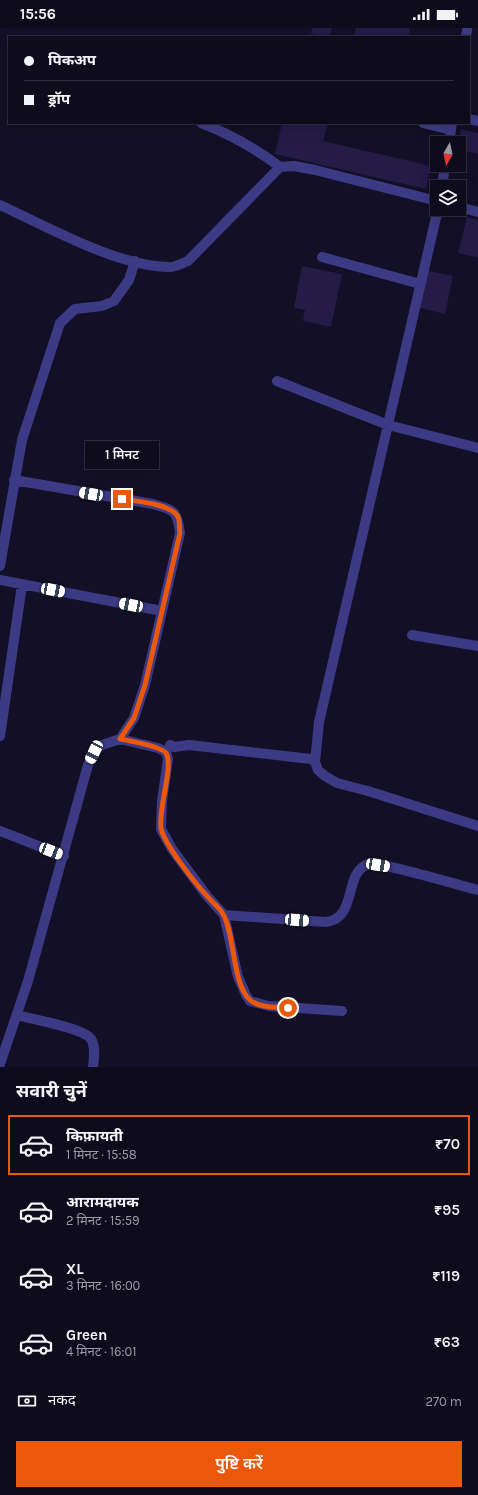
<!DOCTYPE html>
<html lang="hi">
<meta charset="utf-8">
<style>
:root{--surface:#0e0b1c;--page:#1c1929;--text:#f1f3f6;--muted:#9b9ba3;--line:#2e2b3b;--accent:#ea580c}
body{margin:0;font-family:Karla,"Noto Sans Devanagari",sans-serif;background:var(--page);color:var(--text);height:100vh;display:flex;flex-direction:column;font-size:15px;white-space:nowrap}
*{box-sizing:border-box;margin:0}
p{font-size:13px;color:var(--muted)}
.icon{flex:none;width:22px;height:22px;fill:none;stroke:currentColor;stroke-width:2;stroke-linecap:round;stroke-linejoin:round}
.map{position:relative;height:1039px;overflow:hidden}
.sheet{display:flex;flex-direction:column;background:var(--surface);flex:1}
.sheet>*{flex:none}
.banner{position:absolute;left:8px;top:8px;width:462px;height:88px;border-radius:0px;box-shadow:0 4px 16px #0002,0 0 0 1px var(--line);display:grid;align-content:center;height:88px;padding:0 16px;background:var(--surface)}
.needle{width:26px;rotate:189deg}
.controls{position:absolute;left:430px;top:108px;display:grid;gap:8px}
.controls a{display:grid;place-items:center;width:36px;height:36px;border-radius:0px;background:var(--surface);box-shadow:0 4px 16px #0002,0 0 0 1px var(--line);font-size:20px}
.end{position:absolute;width:18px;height:18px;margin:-9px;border:5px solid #ea580c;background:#fff;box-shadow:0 0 0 2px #fff}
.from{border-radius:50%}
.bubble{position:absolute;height:28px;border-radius:0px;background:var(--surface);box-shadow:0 4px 16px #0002,0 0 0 1px var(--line);font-size:13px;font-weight:600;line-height:28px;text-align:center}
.car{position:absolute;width:12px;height:24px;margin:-12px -6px;border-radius:5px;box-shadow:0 0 3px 1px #0007;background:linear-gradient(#fff 24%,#345 0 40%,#fff 0 76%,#345 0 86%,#fff 0)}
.banner b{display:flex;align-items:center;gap:14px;height:38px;font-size:15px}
.banner b+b{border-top:1px solid var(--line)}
.banner i{width:10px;height:10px;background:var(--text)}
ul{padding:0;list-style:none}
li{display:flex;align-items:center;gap:12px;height:60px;margin:0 8px 6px;padding:0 8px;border:2px solid transparent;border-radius:0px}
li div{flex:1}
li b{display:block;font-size:15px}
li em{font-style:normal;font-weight:600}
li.current{border-color:var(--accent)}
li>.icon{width:36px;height:36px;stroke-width:1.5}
h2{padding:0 16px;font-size:18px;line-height:48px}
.pay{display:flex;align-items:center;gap:10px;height:44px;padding:0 16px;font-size:15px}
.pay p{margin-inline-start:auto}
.button{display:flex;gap:8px;margin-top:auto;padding:8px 16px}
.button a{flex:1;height:46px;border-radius:0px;background:var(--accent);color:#fff;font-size:16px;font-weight:600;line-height:46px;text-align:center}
.status{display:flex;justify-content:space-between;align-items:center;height:28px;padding:0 20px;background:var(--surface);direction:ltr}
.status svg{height:11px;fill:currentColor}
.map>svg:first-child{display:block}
.building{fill:#241b47}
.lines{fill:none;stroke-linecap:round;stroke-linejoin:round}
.minor{stroke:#3d3a85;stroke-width:10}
.route{stroke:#ea580c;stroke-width:5}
</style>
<div class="status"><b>15:56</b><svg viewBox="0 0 49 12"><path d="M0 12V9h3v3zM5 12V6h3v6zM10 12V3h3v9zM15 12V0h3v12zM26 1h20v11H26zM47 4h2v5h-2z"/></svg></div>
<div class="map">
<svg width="478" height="1039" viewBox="0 0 478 1039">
<rect width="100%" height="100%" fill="#130f26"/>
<path class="building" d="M312,0H332L330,9L311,6Z
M356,0H408L410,1L408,9H353Z
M282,95H328L323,113L431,138L426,161L275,126Z
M461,101L478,105V126L459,122L458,115Z
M467,189L478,192V230L458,225Z
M302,238L342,246L331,299L303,293L305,282L294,280Z
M424,242L453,248L445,286L416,279Z"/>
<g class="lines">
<path class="minor" d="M466,9L467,2
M469,91L478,93
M201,95C230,106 255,120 280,139
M423,95L451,102
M449,115L452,95
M442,159L445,137
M0,177C48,199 118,239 170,239C176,239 182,235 188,233L280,139L294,138L315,142L437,173
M459,179L478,184
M438,181L319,694L315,734L318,742L325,748L337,755L368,763L478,798
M322,229L420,256
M277,353L388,397L478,420
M0,538L22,412L60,295L75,281L102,278L114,273L129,252L135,233
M0,552L162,583
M412,607L478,618
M0,708L22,557
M120,711L158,720L166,724L168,731L162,773L161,801L172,821L207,868L224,887L238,949L246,967L250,973L269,978L342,983
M170,717L174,719L189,717L311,731L315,734
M0,803L64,828
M224,887L326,894C358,890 343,845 368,836C378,833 462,858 478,862
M17,987C31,991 84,1000 91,1011C96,1019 94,1030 93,1039
M0,1036L28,953L88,737L94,724L102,717L120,711L134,690L145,657L180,505C177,481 174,483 153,476L14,452"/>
</g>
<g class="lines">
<path class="route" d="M122,471C135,473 172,476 178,489C180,493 179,500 180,505L145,657L134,690L120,711C130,713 161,718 166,725C174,737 158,781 161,800C164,816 195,855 207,868C212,874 219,879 223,886C235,906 232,956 250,972C259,980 277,979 288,980"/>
</g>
</svg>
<div class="controls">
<a><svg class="needle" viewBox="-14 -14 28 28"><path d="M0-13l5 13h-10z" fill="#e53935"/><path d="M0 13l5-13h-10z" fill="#9b9ba3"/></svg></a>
<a><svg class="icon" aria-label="layers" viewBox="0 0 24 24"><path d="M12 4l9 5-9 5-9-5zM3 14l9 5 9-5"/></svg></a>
</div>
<i class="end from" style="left:288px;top:980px"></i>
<i class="end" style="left:122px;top:471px"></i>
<div class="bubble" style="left:85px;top:413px;width:74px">1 मिनट</div>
<i class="car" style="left:91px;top:466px;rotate:280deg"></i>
<i class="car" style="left:53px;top:562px;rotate:101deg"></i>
<i class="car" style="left:131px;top:577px;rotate:281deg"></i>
<i class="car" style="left:94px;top:724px;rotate:206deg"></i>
<i class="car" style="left:51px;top:823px;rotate:111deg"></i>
<i class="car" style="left:378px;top:837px;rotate:99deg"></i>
<i class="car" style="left:297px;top:892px;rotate:94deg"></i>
<div class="banner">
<b><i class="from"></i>पिकअप</b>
<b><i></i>ड्रॉप</b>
</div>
</div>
<section class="sheet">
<h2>सवारी चुनें</h2>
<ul>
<li class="current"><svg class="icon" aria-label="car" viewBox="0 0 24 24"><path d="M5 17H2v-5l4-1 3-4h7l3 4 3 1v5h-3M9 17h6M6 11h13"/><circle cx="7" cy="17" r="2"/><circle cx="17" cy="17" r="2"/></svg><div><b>किफ़ायती</b><p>1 मिनट · 15:58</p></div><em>₹70</em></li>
<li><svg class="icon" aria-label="car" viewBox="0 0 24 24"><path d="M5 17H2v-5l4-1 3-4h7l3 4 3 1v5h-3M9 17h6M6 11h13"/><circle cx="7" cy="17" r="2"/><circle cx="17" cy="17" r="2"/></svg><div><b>आरामदायक</b><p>2 मिनट · 15:59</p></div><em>₹95</em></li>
<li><svg class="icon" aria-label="car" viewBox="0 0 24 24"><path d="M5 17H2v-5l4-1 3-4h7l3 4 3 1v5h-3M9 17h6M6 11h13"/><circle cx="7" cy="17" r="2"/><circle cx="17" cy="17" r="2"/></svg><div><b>XL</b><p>3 मिनट · 16:00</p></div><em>₹119</em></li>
<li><svg class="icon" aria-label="car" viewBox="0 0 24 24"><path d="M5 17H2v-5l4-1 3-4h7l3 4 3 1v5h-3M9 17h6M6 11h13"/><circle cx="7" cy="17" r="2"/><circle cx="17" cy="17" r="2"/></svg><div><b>Green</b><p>4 मिनट · 16:01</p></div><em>₹63</em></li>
</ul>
<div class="pay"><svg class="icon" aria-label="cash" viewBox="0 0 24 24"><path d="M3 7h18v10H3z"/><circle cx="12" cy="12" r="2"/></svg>नकद<p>270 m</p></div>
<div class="button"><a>पुष्टि करें</a></div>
</section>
